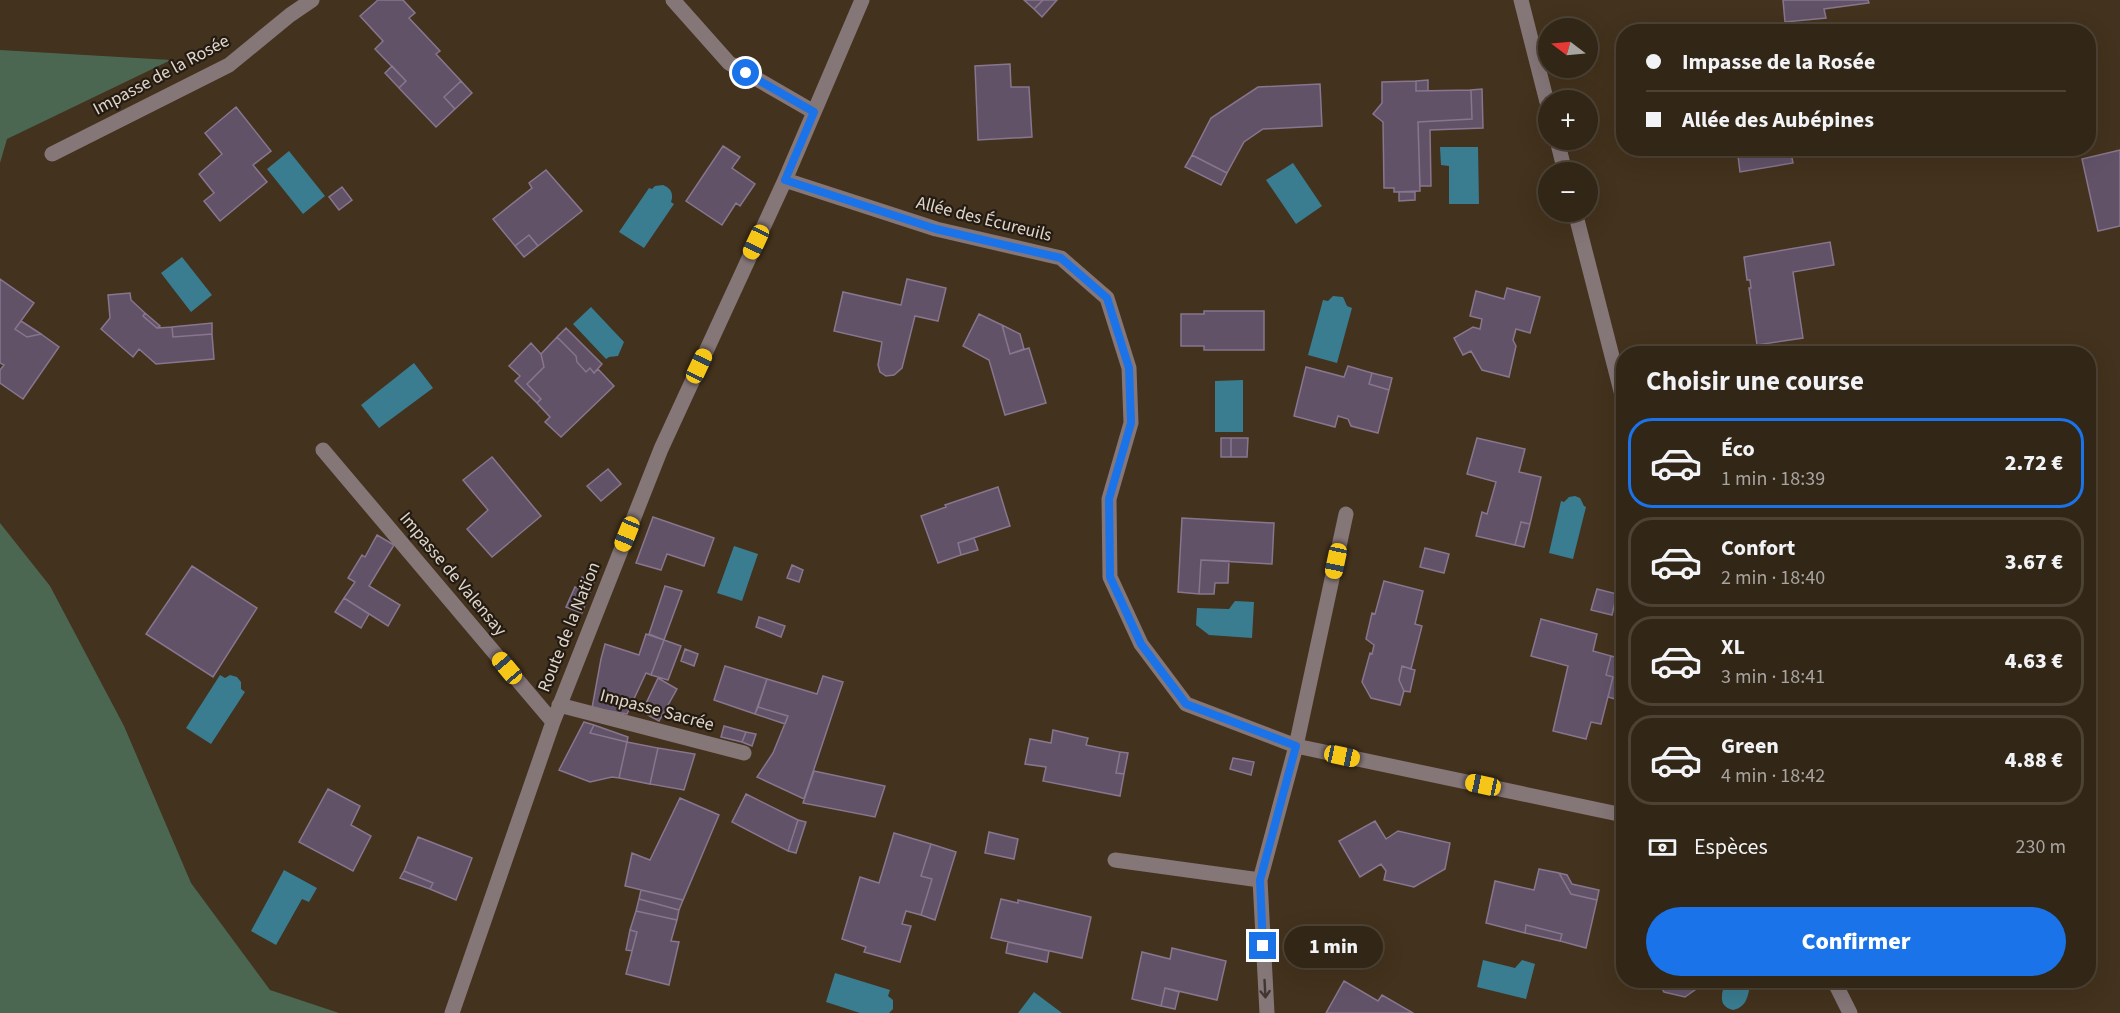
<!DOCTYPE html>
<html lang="fr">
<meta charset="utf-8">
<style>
:root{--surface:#322616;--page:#3d3223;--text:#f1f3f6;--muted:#a8a5a1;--line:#4d4335;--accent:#1a73e8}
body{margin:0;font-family:"Source Sans 3",sans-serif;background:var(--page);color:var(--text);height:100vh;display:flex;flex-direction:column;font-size:22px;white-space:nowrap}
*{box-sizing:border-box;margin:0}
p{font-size:20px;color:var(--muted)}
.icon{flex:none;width:33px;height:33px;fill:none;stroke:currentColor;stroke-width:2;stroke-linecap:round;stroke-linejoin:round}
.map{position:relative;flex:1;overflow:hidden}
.details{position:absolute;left:1616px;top:346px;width:480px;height:642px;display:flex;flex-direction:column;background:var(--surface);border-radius:24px;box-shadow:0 6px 24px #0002,0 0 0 2px var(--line)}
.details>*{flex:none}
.banner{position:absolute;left:1616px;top:24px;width:480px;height:132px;border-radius:24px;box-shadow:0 6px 24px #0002,0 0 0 2px var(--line);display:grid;align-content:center;height:132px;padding:0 30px;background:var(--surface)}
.needle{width:39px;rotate:286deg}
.buttons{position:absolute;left:1538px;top:18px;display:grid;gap:12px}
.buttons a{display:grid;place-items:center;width:60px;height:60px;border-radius:50%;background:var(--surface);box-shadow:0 6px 24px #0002,0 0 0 2px var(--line);font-size:30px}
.end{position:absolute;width:27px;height:27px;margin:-14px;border:8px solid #1a73e8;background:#fff;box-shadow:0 0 0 3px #fff}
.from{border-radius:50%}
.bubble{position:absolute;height:42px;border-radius:21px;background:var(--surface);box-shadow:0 6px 24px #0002,0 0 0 2px var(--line);font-size:20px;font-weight:800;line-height:42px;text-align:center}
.car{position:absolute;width:18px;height:36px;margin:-18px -9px;border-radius:8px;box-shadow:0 0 4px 2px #0007;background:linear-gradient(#f5c518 24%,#345 0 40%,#f5c518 0 76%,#345 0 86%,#f5c518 0)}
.banner b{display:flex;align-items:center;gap:21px;height:57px;font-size:22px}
.banner b+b{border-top:2px solid var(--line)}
.banner i{width:15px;height:15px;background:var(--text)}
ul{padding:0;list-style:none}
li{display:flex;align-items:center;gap:18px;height:90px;margin:0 12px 9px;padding:0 18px;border:3px solid var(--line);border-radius:24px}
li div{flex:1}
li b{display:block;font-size:22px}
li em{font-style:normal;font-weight:800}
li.active{border-color:var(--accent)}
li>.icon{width:54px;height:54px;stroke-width:1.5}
h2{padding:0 30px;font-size:27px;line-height:72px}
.pay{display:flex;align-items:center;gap:15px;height:66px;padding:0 30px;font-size:22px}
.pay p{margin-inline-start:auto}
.primary-button{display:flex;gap:12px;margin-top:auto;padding:12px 30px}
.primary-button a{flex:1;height:69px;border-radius:36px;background:var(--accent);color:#fff;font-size:24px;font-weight:800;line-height:69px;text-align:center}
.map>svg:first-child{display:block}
.green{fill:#4b6651}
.water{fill:#3a7d91}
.building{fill:#625268;stroke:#87768e;stroke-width:1.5}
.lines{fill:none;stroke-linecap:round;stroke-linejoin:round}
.minor{stroke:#857678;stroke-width:15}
.oneway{stroke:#413731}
.route{stroke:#1a73e8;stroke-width:8}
.labels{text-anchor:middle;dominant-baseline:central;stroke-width:4.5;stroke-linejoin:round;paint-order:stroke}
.street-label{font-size:18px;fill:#e0d5c9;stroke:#241c13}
</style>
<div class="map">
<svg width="2120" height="1013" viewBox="0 0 2120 1013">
<rect width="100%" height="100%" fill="#43321d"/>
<path class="green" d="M0,50L171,60L7,139L0,163Z
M0,523L50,586L124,726L191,883L270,990L339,1013H0Z"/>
<path class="water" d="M1440,147H1478L1479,204H1449V166L1441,165Z
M289,151L325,196L303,214L267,169Z
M1293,163L1322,206L1296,224L1266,180Z
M663,185C671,188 674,194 671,202L674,204L644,248L619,232L649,188L652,189L655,186Z
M182,257L212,295L191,312L161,273Z
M1333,296L1343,297L1347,306L1352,308L1337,363L1308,355L1323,300L1328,301Z
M591,307L624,342L618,356L609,357L606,359L573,324Z
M414,363L433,388L379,428L361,405Z
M1243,380V432H1215V381Z
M1575,496L1580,498L1584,506L1586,507L1573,559L1549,553L1561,501L1564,502L1569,497Z
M734,546L758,554L742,601L717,593Z
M1235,601L1254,602L1252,638L1209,635L1196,625L1197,608L1229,609Z
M220,675L225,678L230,675L237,677L241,682V689L245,692L211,744L186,728Z
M284,870L317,888L309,902L302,899L276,945L251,931Z
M1483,960L1515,968L1522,960L1535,964L1526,999L1477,987Z
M835,973L890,990L888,996L893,1000V1009L889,1013H860L826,1002Z
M1725,981H1751C1748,994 1748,1007 1733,1010C1717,1006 1722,994 1725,981Z
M1034,992L1062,1013H1018Z"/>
<path class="building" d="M378,0H403L415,13L409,18L440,51L436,54L461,81L444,97L455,109L436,127L399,88L406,81L375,49L383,41L360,16Z
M1024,0H1043L1034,9Z
M1043,0H1057L1042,17L1034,9Z
M1783,0H1868L1869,3L1824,9L1826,18L1785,22Z
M1010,64L1011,87H1029L1032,137L978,140L975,66Z
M392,66L406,81L399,88L385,73Z
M1428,80V91H1416V81Z
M461,81L472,93L455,109L444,97Z
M1416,81V91L1471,90L1472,119L1418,122L1420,191L1394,192V188H1384L1383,122L1373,114L1382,103V82Z
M1320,84L1322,126L1263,129L1244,142L1227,173L1192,155L1211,118L1258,87Z
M1482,89L1483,128L1430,130L1431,186H1420L1418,122L1472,119L1471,90Z
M236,107L271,151L253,165L267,182L220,221L204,201L214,193L199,174L222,154L205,133Z
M723,146L740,157L732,168L755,184L740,206L736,203L722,225L686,201Z
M1737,148H1790L1793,163L1740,172Z
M2120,150V226L2098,231L2082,159Z
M1192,155L1227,173L1221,185L1185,167Z
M546,170L582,211L538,246L529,235L515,246L493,219L532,188L529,183Z
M342,187L352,200L339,210L329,197Z
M1399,192H1415V200L1399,201Z
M529,235L538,246L524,257L515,246Z
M1830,242L1834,265L1793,272L1803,338L1757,345L1749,288H1751L1750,280H1747L1744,257Z
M0,279L34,303L15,329L27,337L41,334L59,347L23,399L0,383V370L4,365L0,363Z
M907,279L946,288L938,321L915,316L902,368L894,375L886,376L880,372L878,365L882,342L834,331L843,292L901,305Z
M1507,288L1540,297L1530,333L1516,329L1513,340L1516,346L1509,377L1482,370L1471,351L1463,355L1454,338L1473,327L1480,329L1482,319L1470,316L1476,291L1504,299Z
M130,293L131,300L145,313L143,316L157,328L172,327L173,337L212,334L214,359L156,364L139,349L133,357L101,329L110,318L108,295Z
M1204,311H1264V350H1204V346H1181V314H1204Z
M145,313L160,326L157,328L143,316Z
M979,314L1002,325L1010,354L1029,348L1046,403L1005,415L989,360L963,346Z
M21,321L41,334L27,337L15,329Z
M212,323V334L173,337L172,327Z
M1002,325L1020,334L1024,349L1010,354Z
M566,328L602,364L594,373L590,368L586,372L577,362L576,356L557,337Z
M557,337L576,356L577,362L586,372L590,368L594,373L598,369L614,386L561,437L545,422L550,417L537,403L541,399L527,384L544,367L541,354Z
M531,343L541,354L544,367L527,384L541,399L537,403L515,381L520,376L509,366Z
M1348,366L1372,373L1369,384L1389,390L1378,433L1351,426L1348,419L1338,416L1335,427L1294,416L1306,367L1344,377Z
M1372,373L1392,378L1389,390L1369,384Z
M1221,438H1231V457H1221Z
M1231,438H1248L1247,457H1231Z
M1477,438L1525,449L1519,472L1541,477L1530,524L1521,522L1515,545L1476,536L1482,512L1487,514L1496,482L1467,474Z
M492,457L541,516L492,557L467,529L488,510L463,480Z
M608,469L621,484L601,501L587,486Z
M998,487L1010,526L958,543L961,555L938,563L921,516L946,507L945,505Z
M653,517L714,538L704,566L667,554L661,570L636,563Z
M1182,518L1274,523L1272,564L1201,560L1199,594L1178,592Z
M1521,522L1530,524L1524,547L1515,545Z
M377,535L394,545L369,586L400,605L388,626L344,598L355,582L348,578L362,555L365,557Z
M974,538L978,550L961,555L958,543Z
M1425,548L1449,554L1444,573L1420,567Z
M1201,560L1229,561L1228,583H1215L1214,594H1199Z
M792,565L803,570L799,582L787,578Z
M192,566L257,608L213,677L146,634Z
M582,577L594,582L590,592L578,588Z
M1384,581L1423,591L1415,624L1422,626L1411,669L1402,666L1399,680L1404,691L1400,705L1371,698L1362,682L1370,653L1372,654L1374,645L1366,639L1372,613L1375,614Z
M665,586L682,591L664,640L649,634Z
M575,587L590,592L582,613L566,607Z
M1597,589L1617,594L1612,615L1591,610Z
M344,598L369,614L361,628L335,612Z
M759,617L785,626L781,637L756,627Z
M1541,619L1597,634L1593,651L1611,656L1606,675L1613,677L1601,724L1591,722L1586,739L1553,731L1568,666L1531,656Z
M646,634L664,640L651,675L646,673L627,714L592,708L601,659L605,644L639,655Z
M664,640L681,646L668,680L651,675Z
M685,649L698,654L694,666L681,661Z
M1611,656L1623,659V670L1615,699L1608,697L1613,677L1606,675Z
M725,666L767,679L755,714L714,700Z
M1402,666L1415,670L1410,692L1404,691L1399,680Z
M823,676L843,682L804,799L757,777L773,753L788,716L758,707L767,679L817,694Z
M658,678L677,689L659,721L642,712Z
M758,707L788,716L785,724L755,714Z
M584,722L594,725L590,733L627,742L619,778L612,777L590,782L559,770Z
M594,725L628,737L627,742L590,733Z
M724,726L746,732L742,742L721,737Z
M1053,730L1088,738L1086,745L1120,752L1116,773L1124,774L1120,796L1043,781L1046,767L1025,764L1030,739L1051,743Z
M746,732L756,734L752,746L742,742Z
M627,742L658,748L650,784L619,778Z
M658,748L695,754L684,790L650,784Z
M1120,752L1128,753L1124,774L1116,773Z
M1233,758L1254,762L1251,775L1230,769Z
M814,771L885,786L875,817L803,803Z
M328,789L360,806L351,825L371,836L353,871L299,842Z
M746,794L798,820L788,851L732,822Z
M680,798L719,815L683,900L625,886L632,853L650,860Z
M798,820L806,822L796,853L788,851Z
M1375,821L1386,839L1398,831L1450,843L1445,869L1414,887L1384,880L1386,871L1381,864L1360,877L1339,841Z
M989,832L1018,839L1014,859L985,853Z
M894,833L931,844L921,876L932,879L921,915L906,911L902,924L911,926L900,962L864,952L866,947L842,939L860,877L879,883Z
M418,837L472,858L456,900L430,889L433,883L404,871Z
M931,844L956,852L935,920L921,915L932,879L921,876Z
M1539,869L1559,873L1571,894L1597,900L1586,948L1560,941L1562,934L1526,925L1525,933L1486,923L1495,881L1534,890Z
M404,871L433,883L430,889L400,878Z
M1559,873L1567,875L1572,884L1599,890L1597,900L1571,894Z
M641,890L683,900L679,910L639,899Z
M639,899L679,910L677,920L636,911Z
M1001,899L1018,903V900L1091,917L1082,958L991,938Z
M636,911L677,920L671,941L679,942L669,985L626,974L637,932L630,930Z
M1526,925L1562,934L1560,941L1525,933Z
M630,930L637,932L632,951L626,950Z
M1008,942L1049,951L1047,962L1006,953Z
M1172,948L1226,961L1217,1000L1165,988L1161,1006L1132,999L1142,952L1170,959Z
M1344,981L1378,1001L1382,995L1413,1013H1326Z
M1658,981H1701L1699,987L1685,997L1664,992Z
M1165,988L1179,992L1175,1009L1161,1006Z"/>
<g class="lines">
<path class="minor" d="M673,0L729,63L814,112
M1521,0L1548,106
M1557,140L1565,172
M52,154L229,65L290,15L312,0
M785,180L936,229L1061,258L1107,298L1129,368L1131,423L1109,499L1110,577L1141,644L1186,704L1296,746L1623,815
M1575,212L1623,399
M323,450L553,722
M559,705L744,753
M1115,860L1260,880
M1834,981L1850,1013
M452,1013L553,722L661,449L785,180L862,0
M1267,1013L1260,880L1296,746L1346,514"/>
</g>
<defs><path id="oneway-shaft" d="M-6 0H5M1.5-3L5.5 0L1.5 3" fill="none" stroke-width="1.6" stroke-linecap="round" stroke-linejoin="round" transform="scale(1.5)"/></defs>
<use class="oneway" href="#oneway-shaft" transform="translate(1265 989) rotate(87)"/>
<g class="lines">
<path class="route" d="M746,73L814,112L785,180L936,229L1061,258L1107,298L1129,368L1131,423L1109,499L1110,577L1141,644L1186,704L1296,746L1260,880L1263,946"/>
</g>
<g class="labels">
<g class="street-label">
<text transform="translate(161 75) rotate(-28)">Impasse de la Rosée</text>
<text transform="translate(984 219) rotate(14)">Allée des Écureuils</text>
<text transform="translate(453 574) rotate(50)">Impasse de Valensay</text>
<text transform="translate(569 627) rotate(-68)">Route de la Nation</text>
<text transform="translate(657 710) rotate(15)">Impasse Sacrée</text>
</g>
</g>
</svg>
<div class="buttons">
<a><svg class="needle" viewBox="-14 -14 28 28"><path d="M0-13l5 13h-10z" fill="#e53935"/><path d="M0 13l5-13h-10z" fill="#a8a5a1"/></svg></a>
<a>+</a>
<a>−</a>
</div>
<i class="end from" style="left:746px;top:73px"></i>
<i class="end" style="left:1263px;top:946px"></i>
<div class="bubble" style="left:1284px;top:926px;width:99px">1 min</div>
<i class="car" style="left:756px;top:242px;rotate:205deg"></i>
<i class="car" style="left:699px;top:366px;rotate:25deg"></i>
<i class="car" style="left:627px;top:534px;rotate:202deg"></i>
<i class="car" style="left:1336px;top:561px;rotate:192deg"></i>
<i class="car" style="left:507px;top:668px;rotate:320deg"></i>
<i class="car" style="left:1342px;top:756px;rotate:102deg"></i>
<i class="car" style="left:1483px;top:785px;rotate:282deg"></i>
<div class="banner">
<b><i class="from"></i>Impasse de la Rosée</b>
<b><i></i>Allée des Aubépines</b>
</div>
<section class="details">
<h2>Choisir une course</h2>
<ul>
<li class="active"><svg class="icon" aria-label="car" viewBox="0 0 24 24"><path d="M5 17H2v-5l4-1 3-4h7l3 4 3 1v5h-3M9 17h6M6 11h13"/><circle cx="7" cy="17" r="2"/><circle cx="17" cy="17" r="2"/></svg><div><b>Éco</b><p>1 min · 18:39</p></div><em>2.72 €</em></li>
<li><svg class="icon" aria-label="car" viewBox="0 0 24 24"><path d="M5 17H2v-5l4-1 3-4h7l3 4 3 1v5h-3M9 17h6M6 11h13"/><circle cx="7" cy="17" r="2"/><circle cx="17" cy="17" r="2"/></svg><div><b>Confort</b><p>2 min · 18:40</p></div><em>3.67 €</em></li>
<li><svg class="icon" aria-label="car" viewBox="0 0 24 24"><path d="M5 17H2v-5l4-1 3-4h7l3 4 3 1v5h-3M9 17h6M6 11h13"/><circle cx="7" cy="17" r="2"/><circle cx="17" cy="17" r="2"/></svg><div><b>XL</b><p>3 min · 18:41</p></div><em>4.63 €</em></li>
<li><svg class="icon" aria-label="car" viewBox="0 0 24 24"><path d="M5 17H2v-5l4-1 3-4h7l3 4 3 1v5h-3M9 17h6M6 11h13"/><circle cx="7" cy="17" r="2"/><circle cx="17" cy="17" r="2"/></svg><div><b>Green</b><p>4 min · 18:42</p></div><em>4.88 €</em></li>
</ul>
<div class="pay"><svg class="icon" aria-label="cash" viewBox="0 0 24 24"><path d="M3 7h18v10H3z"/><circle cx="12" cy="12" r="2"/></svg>Espèces<p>230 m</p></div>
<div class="primary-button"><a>Confirmer</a></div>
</section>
</div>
